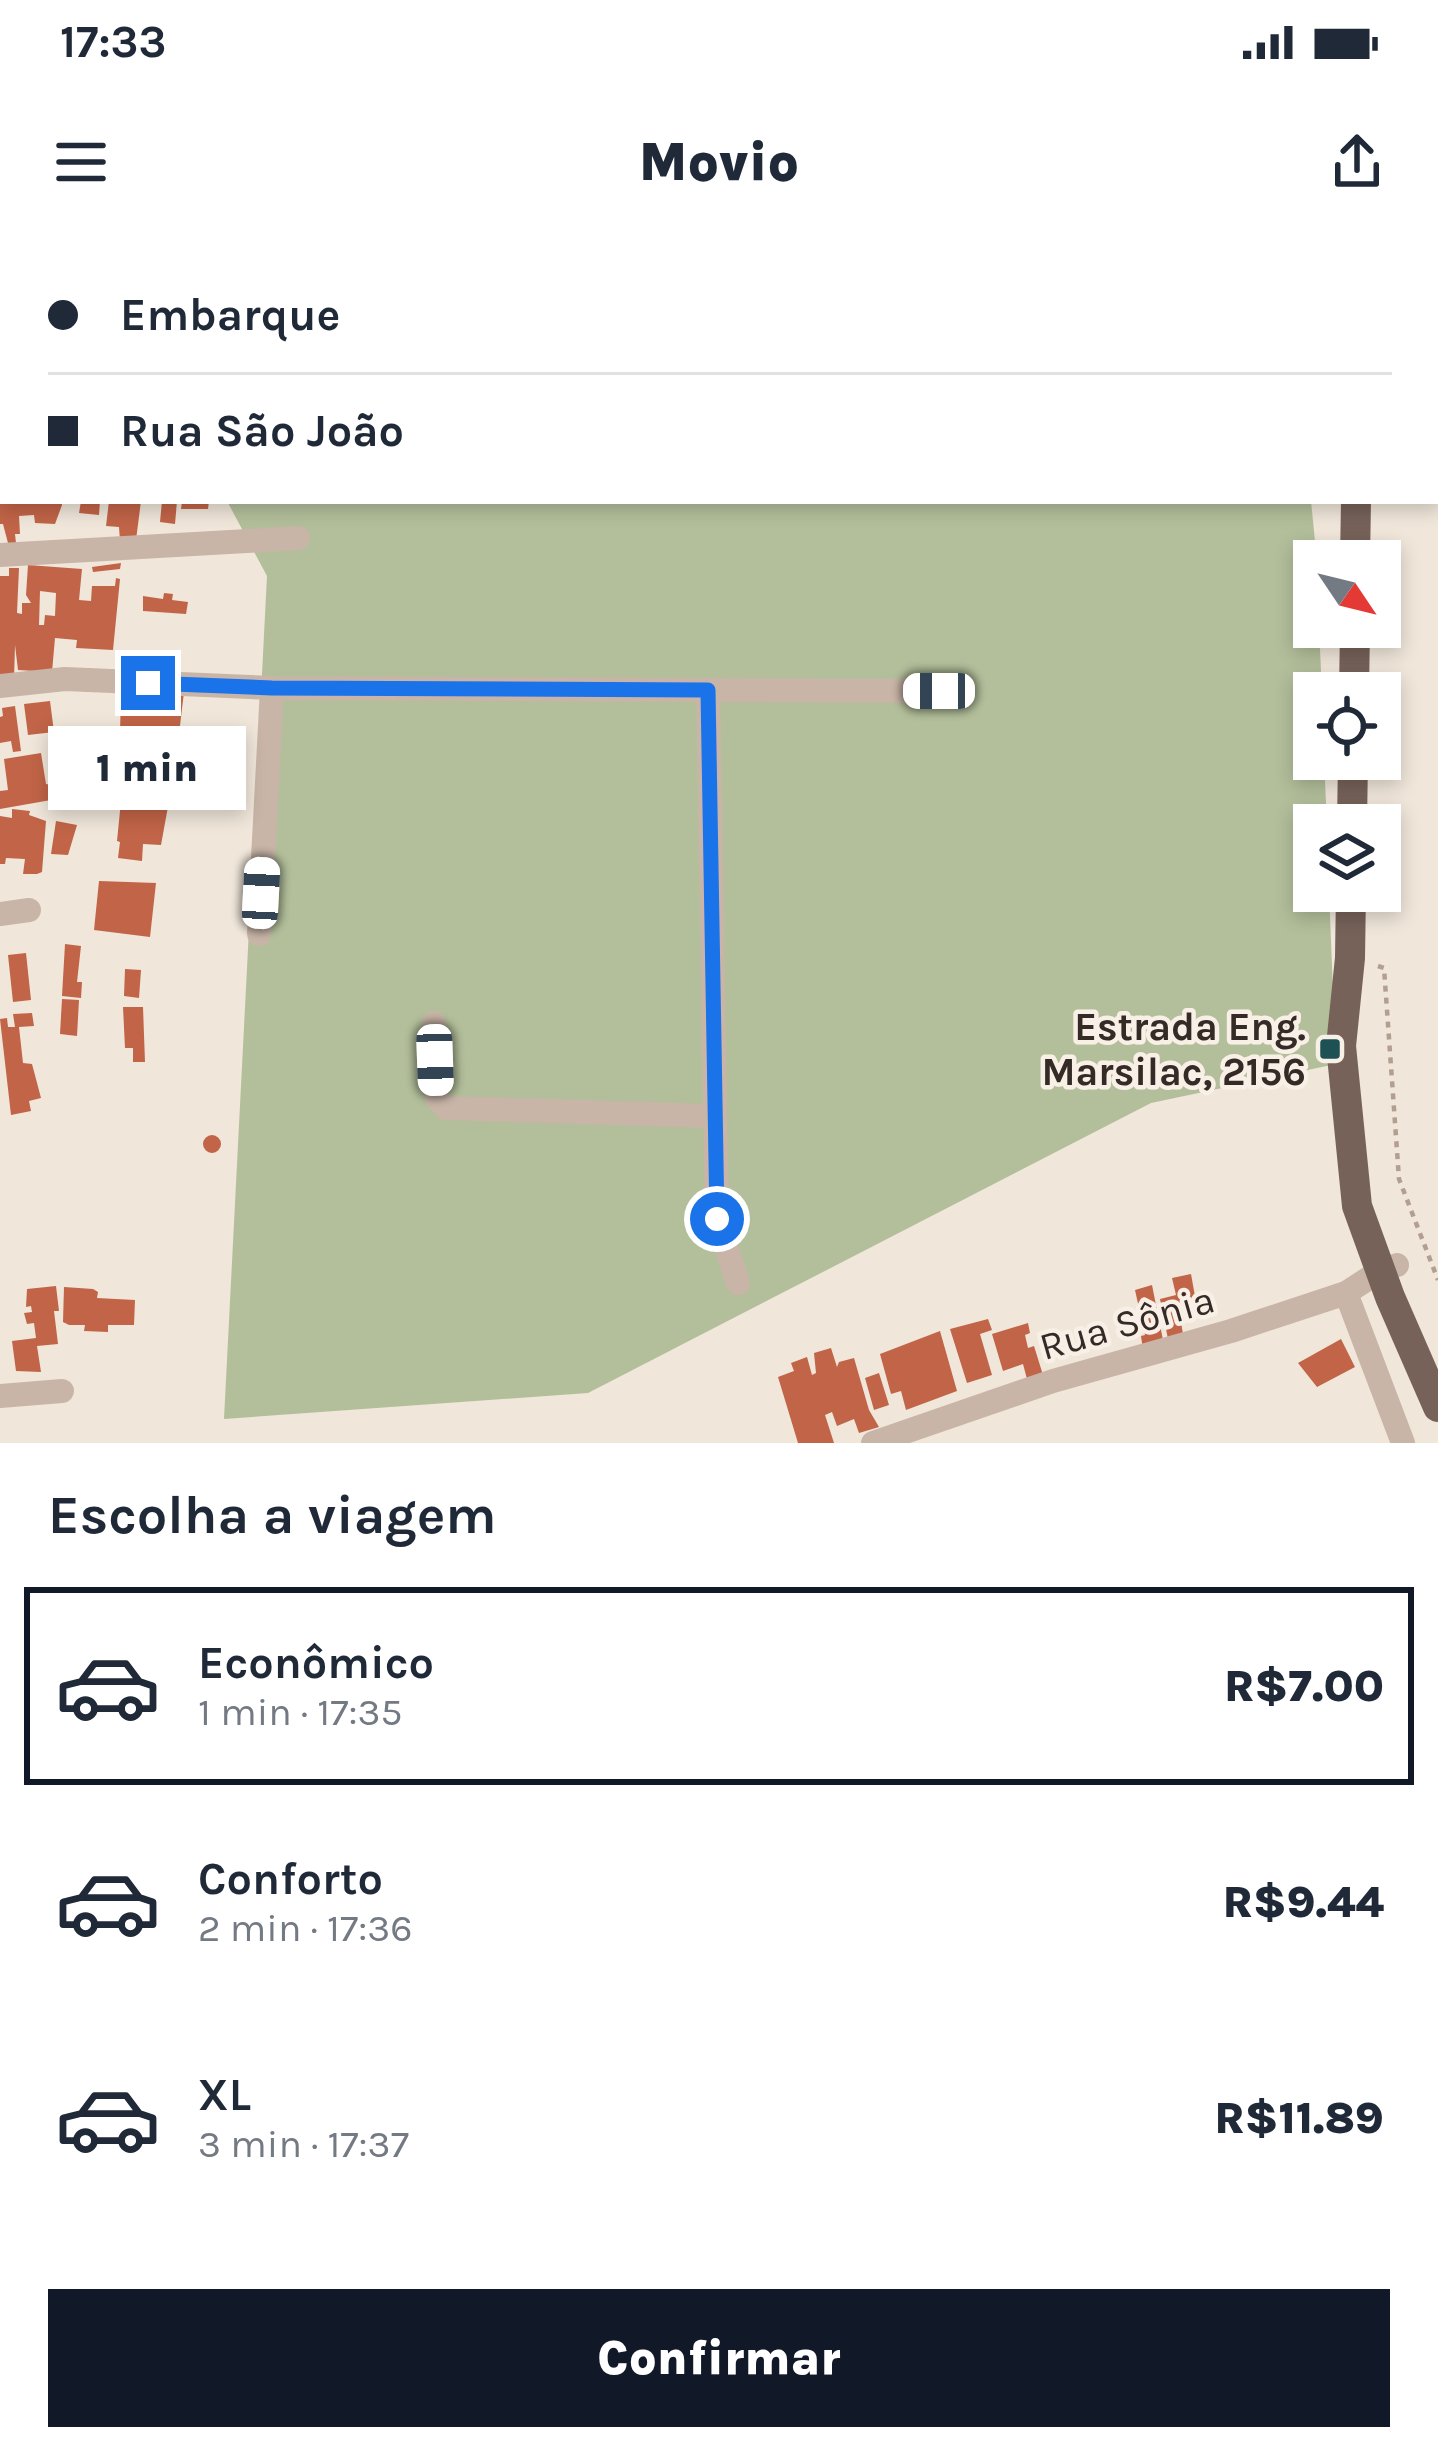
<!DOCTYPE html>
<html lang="pt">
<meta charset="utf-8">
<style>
:root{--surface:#fff;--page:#f2f2f3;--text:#1f2937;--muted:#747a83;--line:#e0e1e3;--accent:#111827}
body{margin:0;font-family:Karla,sans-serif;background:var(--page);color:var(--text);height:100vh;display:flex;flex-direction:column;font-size:45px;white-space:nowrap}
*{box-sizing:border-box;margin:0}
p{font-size:39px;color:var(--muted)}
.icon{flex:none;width:66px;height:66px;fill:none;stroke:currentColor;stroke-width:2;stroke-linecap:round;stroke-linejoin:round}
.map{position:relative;height:1203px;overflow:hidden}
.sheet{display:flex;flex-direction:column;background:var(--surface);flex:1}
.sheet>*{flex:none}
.top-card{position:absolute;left:0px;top:0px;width:1440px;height:264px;box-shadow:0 6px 18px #0003;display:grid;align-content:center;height:264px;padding:0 48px;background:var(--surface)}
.needle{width:78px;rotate:125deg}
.controls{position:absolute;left:1293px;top:300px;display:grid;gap:24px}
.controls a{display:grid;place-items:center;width:108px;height:108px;border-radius:0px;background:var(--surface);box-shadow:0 6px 18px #0003;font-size:60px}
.end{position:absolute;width:54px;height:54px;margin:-27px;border:15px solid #1a73e8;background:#fff;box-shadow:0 0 0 6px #fff}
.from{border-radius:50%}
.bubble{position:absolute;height:84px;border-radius:0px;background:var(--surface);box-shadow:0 6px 18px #0003;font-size:39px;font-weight:800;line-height:84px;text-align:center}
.car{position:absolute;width:36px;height:72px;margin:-36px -18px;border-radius:15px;box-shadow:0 0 9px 3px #0007;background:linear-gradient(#fff 24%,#345 0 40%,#fff 0 76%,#345 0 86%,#fff 0)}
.top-card b{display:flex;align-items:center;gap:42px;height:114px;font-size:45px}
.top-card b+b{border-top:3px solid var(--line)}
.top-card i{width:30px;height:30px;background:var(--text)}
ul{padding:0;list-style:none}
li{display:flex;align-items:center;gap:36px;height:198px;margin:0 24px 18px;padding:0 24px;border:6px solid transparent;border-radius:0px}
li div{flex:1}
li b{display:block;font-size:45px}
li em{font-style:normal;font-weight:800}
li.selected{border-color:var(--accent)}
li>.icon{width:108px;height:108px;stroke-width:1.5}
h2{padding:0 48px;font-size:54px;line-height:144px}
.button{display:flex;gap:24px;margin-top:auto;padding:24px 48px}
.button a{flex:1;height:138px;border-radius:0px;background:var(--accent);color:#fff;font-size:48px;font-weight:800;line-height:138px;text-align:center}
.status{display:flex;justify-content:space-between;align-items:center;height:84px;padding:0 60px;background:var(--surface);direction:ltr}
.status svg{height:33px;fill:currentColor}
header{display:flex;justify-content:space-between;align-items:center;height:156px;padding:0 48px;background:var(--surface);font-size:54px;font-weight:800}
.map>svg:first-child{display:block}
.green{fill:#b3bf9b}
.building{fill:#c16447;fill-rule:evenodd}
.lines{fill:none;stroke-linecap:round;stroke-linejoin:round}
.path{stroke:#b39f91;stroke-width:4.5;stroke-dasharray:6 6;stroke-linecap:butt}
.street{stroke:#c8b5a7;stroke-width:24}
.primary{stroke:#766259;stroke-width:30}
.route{stroke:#1a73e8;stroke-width:15}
.poi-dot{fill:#1e5154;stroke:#f8f0e6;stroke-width:4.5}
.labels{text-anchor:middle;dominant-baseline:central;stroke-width:9;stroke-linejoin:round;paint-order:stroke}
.poi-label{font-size:39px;font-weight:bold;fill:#342b27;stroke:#f8f0e6;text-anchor:end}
.street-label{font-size:39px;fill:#342b27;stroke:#f8f0e6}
</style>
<div class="status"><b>17:33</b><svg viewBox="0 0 49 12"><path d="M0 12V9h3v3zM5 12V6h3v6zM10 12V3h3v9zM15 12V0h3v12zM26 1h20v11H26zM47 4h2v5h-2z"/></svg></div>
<header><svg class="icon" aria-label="menu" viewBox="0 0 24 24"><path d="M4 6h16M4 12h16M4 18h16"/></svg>Movio<svg class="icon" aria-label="share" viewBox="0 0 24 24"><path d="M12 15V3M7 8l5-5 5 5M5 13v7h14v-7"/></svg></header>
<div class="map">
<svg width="1438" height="1203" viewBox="0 0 1438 1203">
<rect width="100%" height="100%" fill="#f0e6da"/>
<path class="green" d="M17,0H286L15,3Z
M426,0H1281V3H391Z
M227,261H1311L1317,321L1314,387H1319L1322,453H1314V519H1324L1327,585H1314V651H1329L1336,824L1151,863L588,1153L224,1179L267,336Z"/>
<path class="building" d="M0,261H62V265L55,284L35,283L34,275L19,276L20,294H15L16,303H8L3,284H0Z
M81,261H100L99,275L79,273Z
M109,261H141L136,300L120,301L119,287L106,286Z
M162,261H177L175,284L160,282Z
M182,261H209L208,269H181Z
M121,323L120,329L93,332L92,327Z
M28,325L82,329L79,360L91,361L92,346H115L116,338L120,339L113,410L76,408L77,400L55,398L52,432L18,430L15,405L14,439L0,440V336H9V328H19L17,373L22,374V363H31L26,355ZM40,351L56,353L55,376L45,375L44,385H39Z
M164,353L173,354L172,360L188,362L186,374L143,371V356L163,359Z
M141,449L184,452L175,528L161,605L143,604L142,621L118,618L120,602L117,601L121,561L144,564L145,556L146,536L130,533L134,493L120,492L121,454L141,456Z
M50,461L54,492L28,495L24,464Z
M15,466L21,511L13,512L11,501L0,503V477L3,476L2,468Z
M41,513L46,544L78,550L77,565L70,566L68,557L0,569V551L8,550L4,519Z
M12,569L30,571L29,575L46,581L42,632L37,634H23L25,619L6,618L5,624H0V576L12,578Z
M56,581L77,585L68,615L51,614Z
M99,641L156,643L150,697L94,690Z
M65,704L81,706L77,742H82L81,758L62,756Z
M26,713L31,760L13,762L8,715Z
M125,729L141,730L139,758L124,756Z
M62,759L79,760L77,796L60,794Z
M123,767H143L145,822H133V808H125Z
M32,773L34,786L19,787L23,823L32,824L41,858L29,861L31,871L11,875L0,779L7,778L8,787H15L13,774Z
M203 904a9 9 0 1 1 18 0a9 9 0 1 1-18 0Z
M1191,1034L1198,1073L1180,1076L1184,1100L1169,1104L1160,1059L1176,1055L1172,1038Z
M1152,1045L1164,1105L1143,1110L1141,1096L1145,1095L1135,1050Z
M56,1046L59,1071H54L58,1104L37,1106L41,1132L16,1131L12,1101L36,1098L34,1083L27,1084L24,1073L32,1072L31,1066L26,1067L27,1049Z
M64,1047L93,1049L98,1052L97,1058L135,1060L134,1085H108V1092L84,1091L85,1085H69L63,1082Z
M988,1079L992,1090L980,1094L992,1135L967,1143L950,1089Z
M1028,1083L1030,1093L1025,1095L1028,1108L1034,1106L1043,1135L1027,1139L1023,1124L1003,1131L992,1094Z
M940,1091L957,1151L906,1170L901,1151L891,1154L880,1114Z
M1341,1099L1355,1127L1317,1147L1298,1123Z
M831,1108L837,1127L839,1122L854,1118L869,1170L879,1187L859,1193L854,1179L837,1186L832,1172L825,1175L834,1203H798L778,1137L794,1131L791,1123L807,1117L812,1135L816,1133L814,1113Z
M879,1133L889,1165L874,1170L865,1138Z"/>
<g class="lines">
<path class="path" d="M1378,726L1384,728L1399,939L1438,1040"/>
<path class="street" d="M0,315L298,298
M0,446L65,439L272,448L939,451
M708,450L717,979L738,1043
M0,674L29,670
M259,694L272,448
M434,783L437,858L446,868L715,876
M1346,1053L1403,1203
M0,1156L62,1151
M873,1203L1053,1141L1231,1091L1346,1053L1380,1031L1397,1025"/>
<path class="primary" d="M1360,3V0
M1355,321L1356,261
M1354,453L1355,387
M1352,585L1353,519
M1351,651L1350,718L1341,806L1357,966L1390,1057L1438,1167"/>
</g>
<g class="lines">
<path class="route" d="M148,443L272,448L708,450L717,979"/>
</g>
<rect class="poi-dot" x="1318" y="797" width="24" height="24" rx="6"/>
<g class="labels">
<g class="poi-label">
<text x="1306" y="787">Estrada Eng.<tspan x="1306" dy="45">Marsilac, 2156</tspan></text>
</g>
<g class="street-label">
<text transform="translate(1127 1083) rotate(-16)">Rua Sônia</text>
</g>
</g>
</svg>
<div class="controls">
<a><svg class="needle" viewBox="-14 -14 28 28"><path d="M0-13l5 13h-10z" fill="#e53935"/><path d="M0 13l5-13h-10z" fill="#747a83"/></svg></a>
<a><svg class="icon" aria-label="locate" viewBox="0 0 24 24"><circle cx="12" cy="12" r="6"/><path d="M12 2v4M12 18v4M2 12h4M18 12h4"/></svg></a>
<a><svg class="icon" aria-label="layers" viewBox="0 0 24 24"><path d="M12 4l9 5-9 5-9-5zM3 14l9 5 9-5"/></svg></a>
</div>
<i class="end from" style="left:717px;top:979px"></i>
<i class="end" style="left:148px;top:443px"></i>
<div class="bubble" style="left:48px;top:486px;width:198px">1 min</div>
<i class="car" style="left:939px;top:451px;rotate:270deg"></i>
<i class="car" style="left:261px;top:653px;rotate:3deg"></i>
<i class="car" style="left:435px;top:820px;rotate:178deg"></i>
<div class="top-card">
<b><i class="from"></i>Embarque</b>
<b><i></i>Rua São João</b>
</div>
</div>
<section class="sheet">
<h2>Escolha a viagem</h2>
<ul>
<li class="selected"><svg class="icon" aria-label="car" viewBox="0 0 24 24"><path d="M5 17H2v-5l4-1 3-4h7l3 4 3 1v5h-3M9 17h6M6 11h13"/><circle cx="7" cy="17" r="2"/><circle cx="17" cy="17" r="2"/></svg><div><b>Econômico</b><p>1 min · 17:35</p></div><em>R$7.00</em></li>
<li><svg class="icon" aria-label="car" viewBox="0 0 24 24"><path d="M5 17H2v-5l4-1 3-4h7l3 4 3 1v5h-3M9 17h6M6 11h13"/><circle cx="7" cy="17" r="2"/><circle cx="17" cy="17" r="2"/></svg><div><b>Conforto</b><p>2 min · 17:36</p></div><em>R$9.44</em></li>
<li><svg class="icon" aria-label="car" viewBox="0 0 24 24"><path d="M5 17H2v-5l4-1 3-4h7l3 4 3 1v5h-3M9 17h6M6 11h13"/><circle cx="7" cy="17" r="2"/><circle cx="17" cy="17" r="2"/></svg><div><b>XL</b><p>3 min · 17:37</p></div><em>R$11.89</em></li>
</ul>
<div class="button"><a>Confirmar</a></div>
</section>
